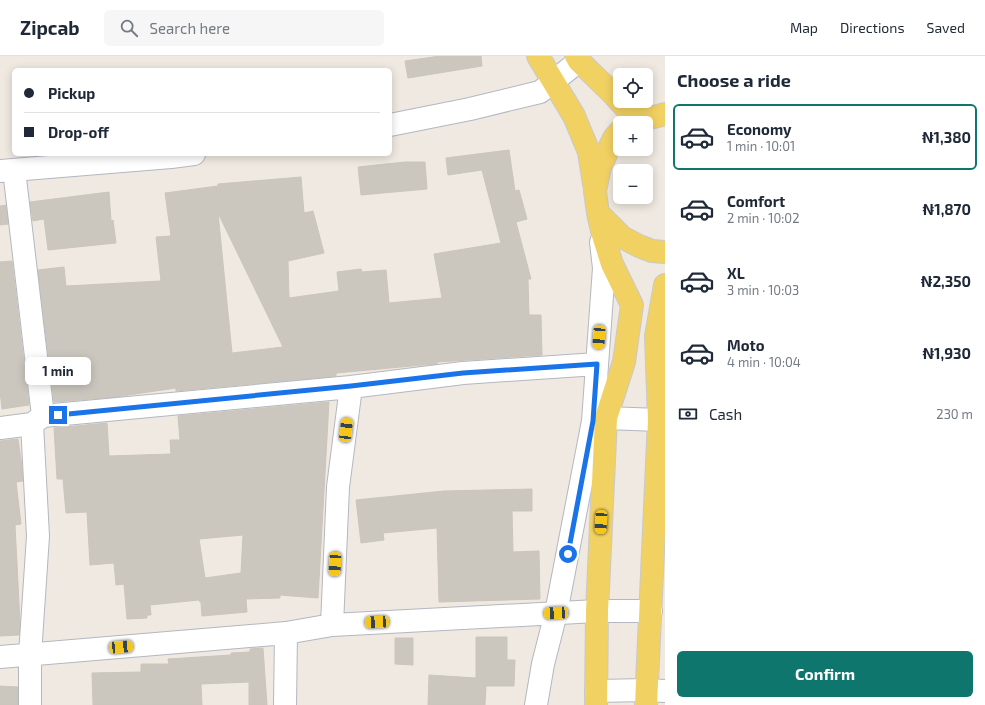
<!DOCTYPE html>
<meta charset="utf-8">
<style>
:root{--surface:#fff;--page:#f6f6f7;--text:#1f2937;--muted:#747a83;--line:#e0e1e3;--accent:#0f766e}
body{margin:0;font-family:"Exo 2",sans-serif;background:var(--page);color:var(--text);height:100vh;display:flex;flex-direction:column;font-size:15px;white-space:nowrap}
*{box-sizing:border-box;margin:0}
p{font-size:13px;color:var(--muted)}
.icon{flex:none;width:22px;height:22px;fill:none;stroke:currentColor;stroke-width:2;stroke-linecap:round;stroke-linejoin:round}
.map{position:relative;flex:1;overflow:hidden}
.panel{display:flex;flex-direction:column;background:var(--surface);width:320px}
.panel>*{flex:none}
.hud{position:absolute;left:12px;top:12px;width:380px;height:88px;border-radius:6px;box-shadow:0 2px 10px #0003;display:grid;align-content:center;height:88px;padding:0 12px;background:var(--surface)}
.buttons{position:absolute;left:613px;top:12px;display:grid;gap:8px}
.buttons a{display:grid;place-items:center;width:40px;height:40px;border-radius:6px;background:var(--surface);box-shadow:0 2px 10px #0003;font-size:20px}
.end{position:absolute;width:18px;height:18px;margin:-9px;border:5px solid #1a73e8;background:#fff;box-shadow:0 0 0 2px #fff}
.from{border-radius:50%}
.bubble{position:absolute;height:28px;border-radius:6px;background:var(--surface);box-shadow:0 2px 10px #0003;font-size:13px;font-weight:700;line-height:28px;text-align:center}
.car{position:absolute;width:12px;height:24px;margin:-12px -6px;border-radius:5px;box-shadow:0 0 3px 1px #0007;background:linear-gradient(#f5c518 24%,#345 0 40%,#f5c518 0 76%,#345 0 86%,#f5c518 0)}
.hud b{display:flex;align-items:center;gap:14px;height:38px;font-size:15px}
.hud b+b{border-top:1px solid var(--line)}
.hud i{width:10px;height:10px;background:var(--text)}
ul{padding:0;list-style:none}
li{display:flex;align-items:center;gap:12px;height:66px;margin:0 8px 6px;padding:0 4px;border:2px solid transparent;border-radius:6px}
li div{flex:1}
li b{display:block;font-size:15px}
li em{font-style:normal;font-weight:700}
li.on{border-color:var(--accent)}
li>.icon{width:36px;height:36px;stroke-width:1.5}
h2{padding:0 12px;font-size:18px;line-height:48px}
.pay{display:flex;align-items:center;gap:10px;height:44px;padding:0 12px;font-size:15px}
.pay p{margin-inline-start:auto}
.button{display:flex;gap:8px;margin-top:auto;padding:8px 12px}
.button a{flex:1;height:46px;border-radius:6px;background:var(--accent);color:#fff;font-size:16px;font-weight:700;line-height:46px;text-align:center}
header{display:flex;align-items:center;gap:24px;box-sizing:border-box;height:56px;padding:0 20px;background:var(--surface);border-bottom:1px solid var(--line)}
header strong{font-size:19px}
nav{display:flex;gap:22px;margin-inline-start:auto;font-size:14px}
.search{width:280px;height:36px;background:var(--page);display:flex;align-items:center;gap:10px;box-sizing:border-box;padding:0 14px;border-radius:6px;color:var(--muted);font-size:15px}
main{display:flex;flex:1;min-height:0}
.map>svg:first-child{display:block}
.building{fill:#cbc7bf;stroke:#cbc5ba;fill-rule:evenodd}
.lines{fill:none;stroke-linecap:round;stroke-linejoin:round}
.minor-casing{stroke:#b4b7c1;stroke-width:24}
.major-casing{stroke:#c9c9c9;stroke-width:24}
.minor{stroke:#fff;stroke-width:22}
.major{stroke:#f2d163;stroke-width:22}
.route{stroke:#1a73e8;stroke-width:5}
</style>
<header>
<strong>Zipcab</strong>
<div class="search"><svg class="icon" aria-label="search" viewBox="0 0 24 24"><circle cx="10" cy="10" r="6"/><path d="M15 15l6 6"/></svg>Search here</div>
<nav><a>Map</a><a>Directions</a><a>Saved</a></nav>
</header>
<main>
<div class="map">
<svg width="665" height="649" viewBox="0 0 665 649">
<rect width="100%" height="100%" fill="#efe9e1"/>
<path class="building" d="M440,0H481L482,10L408,22L405,5Z
M509,94L515,135L519,134L527,163L516,166L531,223H528L529,259H541L542,299L437,306V308L423,309L336,317V320L176,335V332L115,341L54,346L38,214L64,211L66,230L161,225L156,181L171,180L165,137L218,130V128L301,121L304,157L313,155L324,197L288,205L289,242L339,235L337,216L361,213L362,216L386,214L389,247L442,242L434,198L501,187L482,114L448,119L446,102ZM218,157L283,291L232,297Z
M405,106H425L427,133L361,139L358,111Z
M109,136L111,165L113,164L116,187L48,194L44,163L33,165L30,146Z
M6,149L8,168L0,169V150Z
M12,205L29,349L2,353L0,335V206Z
M329,346L318,542L280,539V542L246,543L247,556L202,560L201,546H200L199,544L150,549L151,559H147V562L127,563L124,528L116,529L114,507L90,509L87,456L66,457L63,423H57L54,372L107,367L109,400L171,398L170,384H180L178,360ZM243,479L241,517L205,522L199,483Z
M18,383L22,411L23,425L16,426L21,468L15,469L20,567L19,579L0,580V385Z
M532,433V455H512L513,496L539,495L540,543L439,546L437,472L383,477L384,484L361,487L356,444L444,435Z
M476,581H507V604H515L514,630H486L485,649H428L429,619L476,622Z
M395,582H413V609L395,608Z
M263,592L267,649H249V626L201,628L202,649H93L92,617L141,616V608H169L168,603L231,599V597L250,596V593Z
M0,630L18,631V649H0Z"/>
<g class="lines">
<g class="minor-casing">
<path id="minor" d="M390,69L470,53L540,36L579,5
M14,114L43,360
M0,115L171,101L194,98
M606,362L659,364L665,367
M0,372L32,368L43,360L351,331L463,317L597,308
M332,569L338,431L351,331
M0,601L286,577L332,569L597,555H651
M596,635L647,634L665,635
M30,649V599L38,480L32,368
M285,649L286,577
M536,649L543,608L556,557L593,365L604,212L601,186"/>
</g>
<g class="major-casing">
<path id="major" d="M538,0L574,60L589,96L594,128
M576,0L579,5L612,37L635,62
M629,67L635,62H650L665,58
M620,75L614,82L600,111L595,135L598,157L622,181L639,190L652,195L665,196
M596,649L597,555L606,362L624,306L632,249L612,208L603,179L598,157
M646,649L659,364L656,280L665,229"/>
</g>
<use href="#minor" class="minor"/>
<use href="#major" class="major"/>
</g>
<g class="lines">
<path class="route" d="M58,359L351,330L463,317L597,308L593,365L568,498"/>
</g>
</svg>
<div class="buttons">
<a><svg class="icon" aria-label="locate" viewBox="0 0 24 24"><circle cx="12" cy="12" r="6"/><path d="M12 2v4M12 18v4M2 12h4M18 12h4"/></svg></a>
<a>+</a>
<a>−</a>
</div>
<i class="end from" style="left:568px;top:498px"></i>
<i class="end" style="left:58px;top:359px"></i>
<div class="bubble" style="left:25px;top:301px;width:66px">1 min</div>
<i class="car" style="left:599px;top:281px;rotate:184deg"></i>
<i class="car" style="left:346px;top:374px;rotate:7deg"></i>
<i class="car" style="left:601px;top:466px;rotate:183deg"></i>
<i class="car" style="left:335px;top:508px;rotate:183deg"></i>
<i class="car" style="left:556px;top:557px;rotate:267deg"></i>
<i class="car" style="left:377px;top:566px;rotate:267deg"></i>
<i class="car" style="left:121px;top:591px;rotate:85deg"></i>
<div class="hud">
<b><i class="from"></i>Pickup</b>
<b><i></i>Drop-off</b>
</div>
</div>
<section class="panel">
<h2>Choose a ride</h2>
<ul>
<li class="on"><svg class="icon" aria-label="car" viewBox="0 0 24 24"><path d="M5 17H2v-5l4-1 3-4h7l3 4 3 1v5h-3M9 17h6M6 11h13"/><circle cx="7" cy="17" r="2"/><circle cx="17" cy="17" r="2"/></svg><div><b>Economy</b><p>1 min · 10:01</p></div><em>₦1,380</em></li>
<li><svg class="icon" aria-label="car" viewBox="0 0 24 24"><path d="M5 17H2v-5l4-1 3-4h7l3 4 3 1v5h-3M9 17h6M6 11h13"/><circle cx="7" cy="17" r="2"/><circle cx="17" cy="17" r="2"/></svg><div><b>Comfort</b><p>2 min · 10:02</p></div><em>₦1,870</em></li>
<li><svg class="icon" aria-label="car" viewBox="0 0 24 24"><path d="M5 17H2v-5l4-1 3-4h7l3 4 3 1v5h-3M9 17h6M6 11h13"/><circle cx="7" cy="17" r="2"/><circle cx="17" cy="17" r="2"/></svg><div><b>XL</b><p>3 min · 10:03</p></div><em>₦2,350</em></li>
<li><svg class="icon" aria-label="car" viewBox="0 0 24 24"><path d="M5 17H2v-5l4-1 3-4h7l3 4 3 1v5h-3M9 17h6M6 11h13"/><circle cx="7" cy="17" r="2"/><circle cx="17" cy="17" r="2"/></svg><div><b>Moto</b><p>4 min · 10:04</p></div><em>₦1,930</em></li>
</ul>
<div class="pay"><svg class="icon" aria-label="cash" viewBox="0 0 24 24"><path d="M3 7h18v10H3z"/><circle cx="12" cy="12" r="2"/></svg>Cash<p>230 m</p></div>
<div class="button"><a>Confirm</a></div>
</section>
</main>
